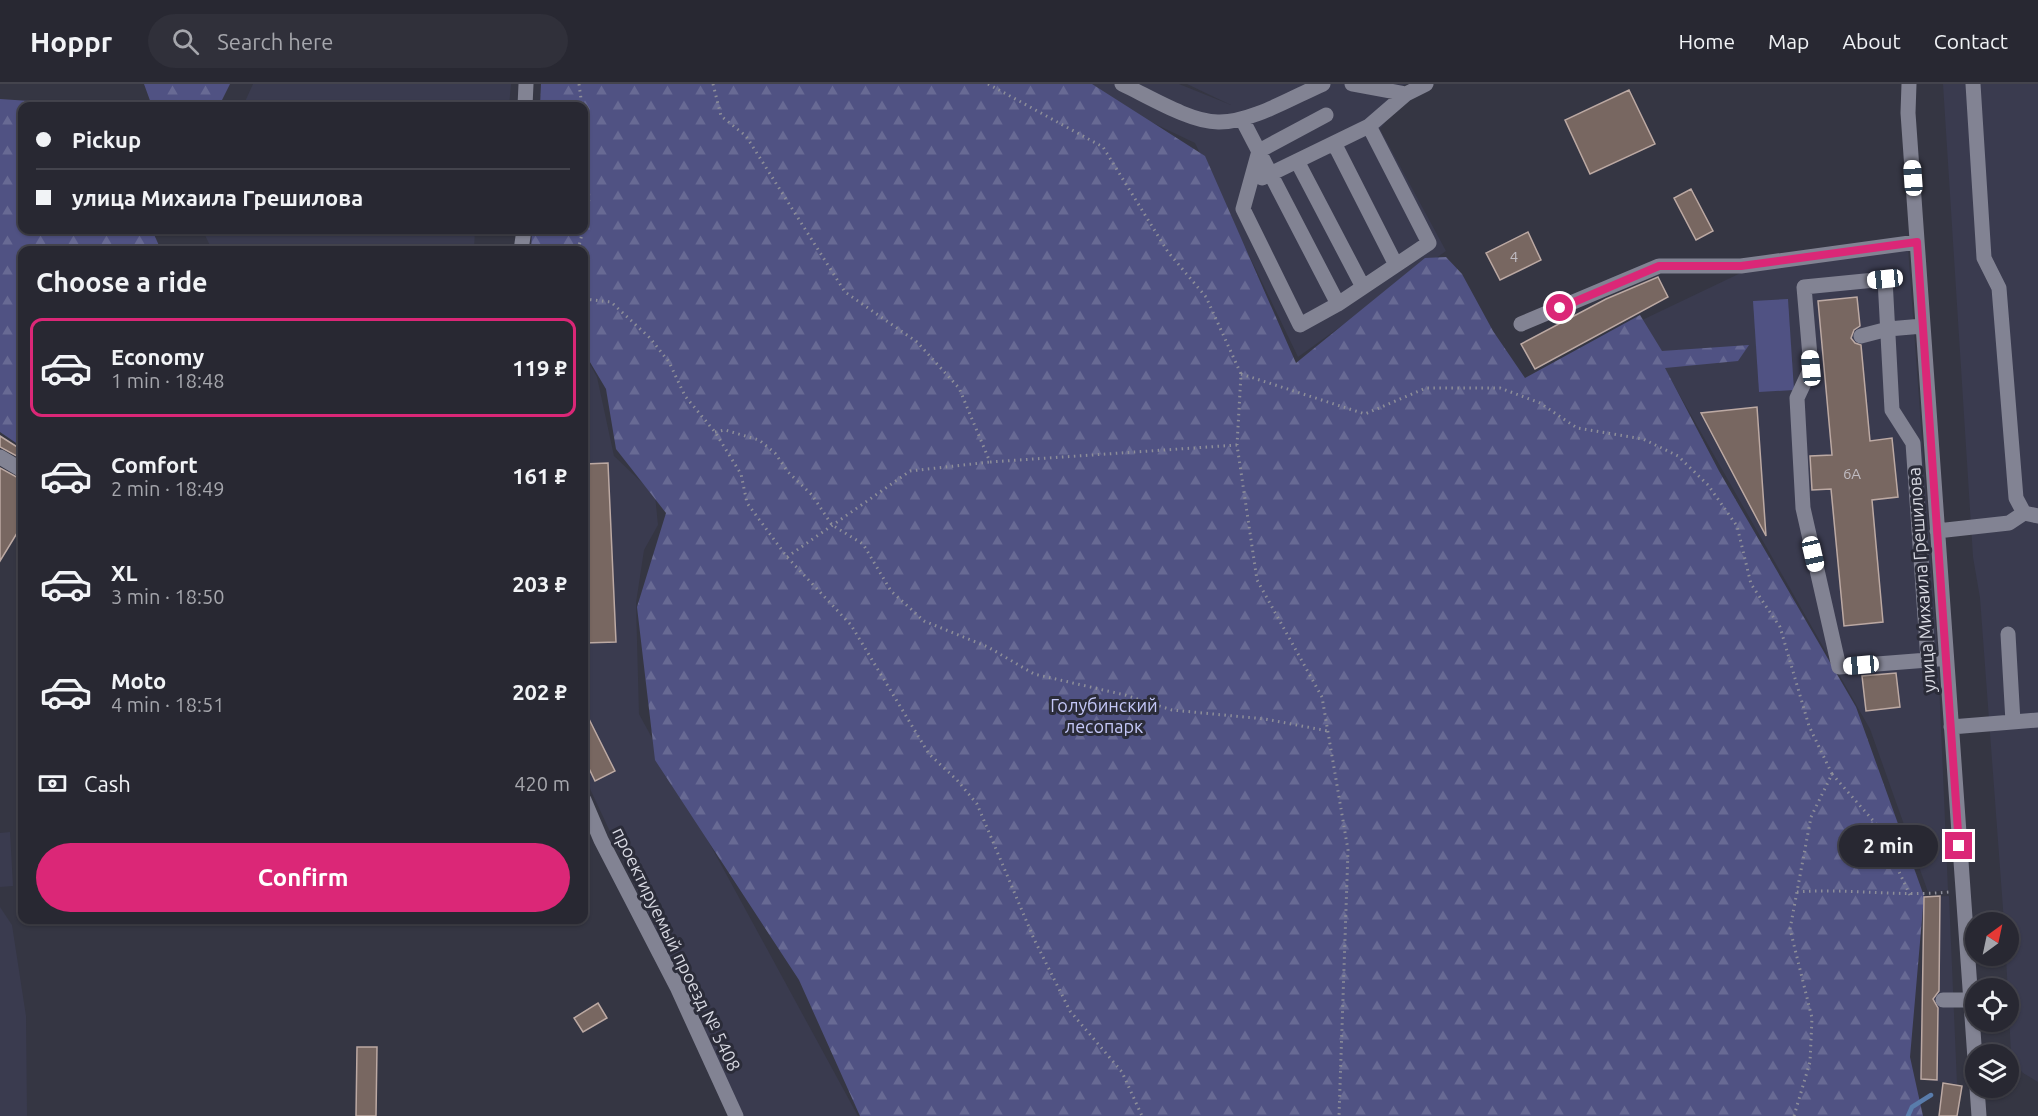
<!DOCTYPE html>
<meta charset="utf-8">
<style>
:root{--surface:#282832;--page:#30303a;--text:#f1f3f6;--muted:#a5a6ac;--line:#44444d;--accent:#db2777}
body{margin:0;font-family:Ubuntu,sans-serif;background:var(--page);color:var(--text);height:100vh;display:flex;flex-direction:column;font-size:22px;white-space:nowrap}
*{box-sizing:border-box;margin:0}
p{font-size:20px;color:var(--muted)}
.icon{flex:none;width:33px;height:33px;fill:none;stroke:currentColor;stroke-width:2;stroke-linecap:round;stroke-linejoin:round}
.map{position:relative;flex:1;overflow:hidden}
.side{position:absolute;left:18px;top:162px;width:570px;height:678px;display:flex;flex-direction:column;background:var(--surface);border-radius:12px;box-shadow:0 2px 4px #0004,0 0 0 2px var(--line)}
.side>*{flex:none}
.top-card{position:absolute;left:18px;top:18px;width:570px;height:132px;border-radius:12px;box-shadow:0 2px 4px #0004,0 0 0 2px var(--line);display:grid;align-content:center;height:132px;padding:0 18px;background:var(--surface)}
.needle{width:39px;rotate:33deg}
.fabs{position:absolute;left:1965px;top:828px;display:grid;gap:12px}
.fabs a{display:grid;place-items:center;width:54px;height:54px;border-radius:50%;background:var(--surface);box-shadow:0 2px 4px #0004,0 0 0 2px var(--line);font-size:30px}
.end{position:absolute;width:27px;height:27px;margin:-14px;border:8px solid #db2777;background:#fff;box-shadow:0 0 0 3px #fff}
.from{border-radius:50%}
.bubble{position:absolute;height:42px;border-radius:21px;background:var(--surface);box-shadow:0 2px 4px #0004,0 0 0 2px var(--line);font-size:20px;font-weight:600;line-height:42px;text-align:center}
.car{position:absolute;width:18px;height:36px;margin:-18px -9px;border-radius:8px;box-shadow:0 0 4px 2px #0007;background:linear-gradient(#fff 24%,#345 0 40%,#fff 0 76%,#345 0 86%,#fff 0)}
.top-card b{display:flex;align-items:center;gap:21px;height:57px;font-size:22px}
.top-card b+b{border-top:2px solid var(--line)}
.top-card i{width:15px;height:15px;background:var(--text)}
ul{padding:0;list-style:none}
li{display:flex;align-items:center;gap:18px;height:99px;margin:0 12px 9px;padding:0 6px;border:3px solid transparent;border-radius:12px}
li div{flex:1}
li b{display:block;font-size:22px}
li em{font-style:normal;font-weight:600}
li.selected{border-color:var(--accent)}
li>.icon{width:54px;height:54px;stroke-width:1.5}
h2{padding:0 18px;font-size:27px;line-height:72px}
.pay{display:flex;align-items:center;gap:15px;height:66px;padding:0 18px;font-size:22px}
.pay p{margin-inline-start:auto}
.cta{display:flex;gap:12px;margin-top:auto;padding:12px 18px}
.cta a{flex:1;height:69px;border-radius:36px;background:var(--accent);color:#fff;font-size:24px;font-weight:600;line-height:69px;text-align:center}
header{display:flex;align-items:center;gap:36px;box-sizing:border-box;height:84px;padding:0 30px;background:var(--surface);border-bottom:2px solid var(--line)}
header strong{font-size:28px}
nav{display:flex;gap:33px;margin-inline-start:auto;font-size:21px}
.search{width:420px;height:54px;background:var(--page);display:flex;align-items:center;gap:15px;box-sizing:border-box;padding:0 21px;border-radius:33px;color:var(--muted);font-size:22px}
.map>svg:first-child{display:block}
.built{fill:#3a3b4f}
.green{fill:#505283}
.forest{fill:url(#forest-firs)}
.lines{fill:none;stroke-linecap:round;stroke-linejoin:round}
.stream{stroke:#597cab;stroke-width:4.5}
.building{fill:#786761;stroke:#bca9a3;stroke-width:1.5}
.path{stroke:#8d8e99;stroke-width:3;stroke-dasharray:1.5 4.5;stroke-linecap:butt}
.minor{stroke:#828393;stroke-width:15}
.route{stroke:#db2777;stroke-width:8}
.labels{text-anchor:middle;dominant-baseline:central;stroke-width:6;stroke-linejoin:round;paint-order:stroke}
.number-label{font-size:15px;fill:#c0bcc2}
.street-label{font-size:18px;fill:#d8d9e2;stroke:#2b2c39}
.park-label{font-size:18px;fill:#c5c8f8;stroke:#2b2c39}
</style>
<header>
<strong>Hoppr</strong>
<div class="search"><svg class="icon" aria-label="search" viewBox="0 0 24 24"><circle cx="10" cy="10" r="6"/><path d="M15 15l6 6"/></svg>Search here</div>
<nav><a>Home</a><a>Map</a><a>About</a><a>Contact</a></nav>
</header>
<div class="map">
<svg width="2038" height="1032" viewBox="0 0 2038 1032">
<defs>
<pattern id="forest-firs" width="22" height="20" patternUnits="userSpaceOnUse" patternTransform="scale(1.5)"><rect width="22" height="20" fill="#505283"/><path d="M5 1l3.5 6h-7zM16 11l3.5 6h-7z" fill="#686a94"/></pattern>
</defs>
<rect width="100%" height="100%" fill="#353643"/>
<path class="built" d="M253,0H511L509,22H243Z
M1071,0H1179L1231,21L1187,0H1407L1385,10L1395,25L1380,45L1446,167L1298,273L1195,59Z
M1943,0H2038V998L2023,989L2015,980L2011,969L2006,872H2008V838H2004L1980,514L1973,473Z
M206,146H475L474,166H212L205,151Z
M1908,163L1938,575L1948,806L1928,808L1870,645L1638,238L1749,185Z
M584,269L597,293L614,372L655,411L658,441L644,466L636,519L639,630L858,1032H743L584,692Z
M10,748L13,802L0,803V749Z
M1949,812L1957,1000L1921,995L1924,813Z
M0,823L12,841L26,932L27,1032H0Z"/>
<path class="green" d="M1788,215L1794,306L1759,308L1753,217Z"/>
<path class="forest" d="M144,0H230L219,22H152Z
M541,0H1092L1205,72L1296,279L1425,174L1446,173L1462,190L1493,247L1525,294L1640,231L1662,267L1749,261L1738,277L1665,284L1719,387L1856,623L1924,812L1910,973L1923,1032H860L799,896L655,676L637,523L666,429L616,365L606,305L584,268V166H531L532,146H584V22H540Z
M0,15L59,19L67,22H22V146H152L161,166H22V363L0,348Z"/>
<g class="lines">
<path class="stream" d="M1908,1032L1912,1023L1931,1011"/>
</g>
<path class="building" d="M1629,6L1655,60L1590,90L1565,36Z
M1691,105L1713,147L1696,156L1674,114Z
M1528,148L1541,176L1500,196L1486,169Z
M1658,193L1668,213L1535,285L1521,260L1606,215Z
M1857,213L1860,242L1854,246L1851,254L1855,259L1861,261L1870,357L1892,354L1898,413L1872,416L1883,538L1844,542L1831,405L1812,406L1810,372L1832,371L1818,217Z
M1757,323L1766,452L1701,329Z
M0,352L22,366V375L0,363Z
M608,379L616,558L584,559V380Z
M0,384L22,396V441L0,477Z
M1896,589L1900,623L1866,627L1862,592Z
M584,625L615,687L595,697L584,674Z
M1940,812L1939,907L1933,915L1938,924L1937,996L1921,995L1924,813Z
M598,919L607,934L583,948L574,934Z
M357,963H377L376,1032H356Z
M1943,999L1962,1002L1957,1032H1939Z"/>
<g class="lines">
<path class="path" d="M579,0L582,22
M713,0L721,32L746,52L845,208L917,258L959,304L990,378L1237,361
M988,0L1103,63L1168,168L1206,213L1241,290L1237,361L1257,496L1322,613L1348,766L1339,1032
M584,44L589,115L584,141
M578,166L583,146
M584,215L611,218L650,254L669,278L685,312L715,348L741,390L747,419L787,473L851,541L929,670L957,696L977,720L1034,855L1070,927L1122,988L1142,1032
M1241,290L1365,330L1426,304H1500L1540,319L1577,344L1643,355L1678,372L1708,401L1737,442L1751,500L1780,543L1809,642L1832,690L1811,733L1790,845L1812,934L1810,978L1794,1032
M715,348L725,346L759,356L775,369L788,388L812,411L832,441L863,460L891,507L924,537L988,563L1034,590L1125,611L1172,626L1265,635L1328,647
M787,473L910,387L990,378
M1832,690L1877,741L1910,811
M1797,808C1848,804 1897,813 1949,808"/>
<path class="minor" d="M1122,0C1148,12 1190,38 1218,38C1250,39 1293,13 1323,0
M1352,0L1406,10L1426,0
M1909,0L1908,29L1976,989
M1973,0L1984,174L1999,204L2016,414L2024,429L2038,432
M525,22L526,0
M1326,31L1259,67L1243,125L1300,241L1338,220L1429,159L1369,42
M1242,35L1338,220
M1334,59L1396,181
M1297,77L1363,203
M1262,94L1369,42L1406,10
M521,166L524,146
M1521,240L1659,182H1741L1917,158
M1861,252L1888,245L1923,242
M0,373L22,386
M1937,447L2009,439L2024,429
M2008,550L2013,638
M1928,576L1913,359L1892,326L1885,195L1804,203L1811,284L1797,314L1803,424L1839,583L1928,576L1946,574
M1951,643L2038,636
M584,716L601,756L677,903L736,1032
M1943,916H1970
M1977,1004L1979,1032"/>
</g>
<g class="lines">
<path class="route" d="M1560,224L1659,182H1741L1917,158L1959,762"/>
</g>
<g class="labels">
<g class="number-label">
<text x="1514" y="172">4</text>
<text x="1852" y="389">6А</text>
</g>
<g class="street-label">
<text transform="translate(1921 496) rotate(-94)">улица Михаила Грешилова</text>
<text transform="translate(677 865) rotate(64)">проектируемый проезд № 5408</text>
</g>
<g class="park-label">
<text x="1104" y="621">Голубинский<tspan x="1104" dy="21">лесопарк</tspan></text>
</g>
</g>
</svg>
<div class="fabs">
<a><svg class="needle" viewBox="-14 -14 28 28"><path d="M0-13l5 13h-10z" fill="#e53935"/><path d="M0 13l5-13h-10z" fill="#a5a6ac"/></svg></a>
<a><svg class="icon" aria-label="locate" viewBox="0 0 24 24"><circle cx="12" cy="12" r="6"/><path d="M12 2v4M12 18v4M2 12h4M18 12h4"/></svg></a>
<a><svg class="icon" aria-label="layers" viewBox="0 0 24 24"><path d="M12 4l9 5-9 5-9-5zM3 14l9 5 9-5"/></svg></a>
</div>
<i class="end from" style="left:1560px;top:224px"></i>
<i class="end" style="left:1959px;top:762px"></i>
<div class="bubble" style="left:1839px;top:741px;width:99px">2 min</div>
<i class="car" style="left:1913px;top:94px;rotate:356deg"></i>
<i class="car" style="left:1885px;top:195px;rotate:264deg"></i>
<i class="car" style="left:1811px;top:284px;rotate:355deg"></i>
<i class="car" style="left:1813px;top:470px;rotate:167deg"></i>
<i class="car" style="left:1861px;top:581px;rotate:265deg"></i>
<div class="top-card">
<b><i class="from"></i>Pickup</b>
<b><i></i>улица Михаила Грешилова</b>
</div>
<section class="side">
<h2>Choose a ride</h2>
<ul>
<li class="selected"><svg class="icon" aria-label="car" viewBox="0 0 24 24"><path d="M5 17H2v-5l4-1 3-4h7l3 4 3 1v5h-3M9 17h6M6 11h13"/><circle cx="7" cy="17" r="2"/><circle cx="17" cy="17" r="2"/></svg><div><b>Economy</b><p>1 min · 18:48</p></div><em>119 ₽</em></li>
<li><svg class="icon" aria-label="car" viewBox="0 0 24 24"><path d="M5 17H2v-5l4-1 3-4h7l3 4 3 1v5h-3M9 17h6M6 11h13"/><circle cx="7" cy="17" r="2"/><circle cx="17" cy="17" r="2"/></svg><div><b>Comfort</b><p>2 min · 18:49</p></div><em>161 ₽</em></li>
<li><svg class="icon" aria-label="car" viewBox="0 0 24 24"><path d="M5 17H2v-5l4-1 3-4h7l3 4 3 1v5h-3M9 17h6M6 11h13"/><circle cx="7" cy="17" r="2"/><circle cx="17" cy="17" r="2"/></svg><div><b>XL</b><p>3 min · 18:50</p></div><em>203 ₽</em></li>
<li><svg class="icon" aria-label="car" viewBox="0 0 24 24"><path d="M5 17H2v-5l4-1 3-4h7l3 4 3 1v5h-3M9 17h6M6 11h13"/><circle cx="7" cy="17" r="2"/><circle cx="17" cy="17" r="2"/></svg><div><b>Moto</b><p>4 min · 18:51</p></div><em>202 ₽</em></li>
</ul>
<div class="pay"><svg class="icon" aria-label="cash" viewBox="0 0 24 24"><path d="M3 7h18v10H3z"/><circle cx="12" cy="12" r="2"/></svg>Cash<p>420 m</p></div>
<div class="cta"><a>Confirm</a></div>
</section>
</div>
